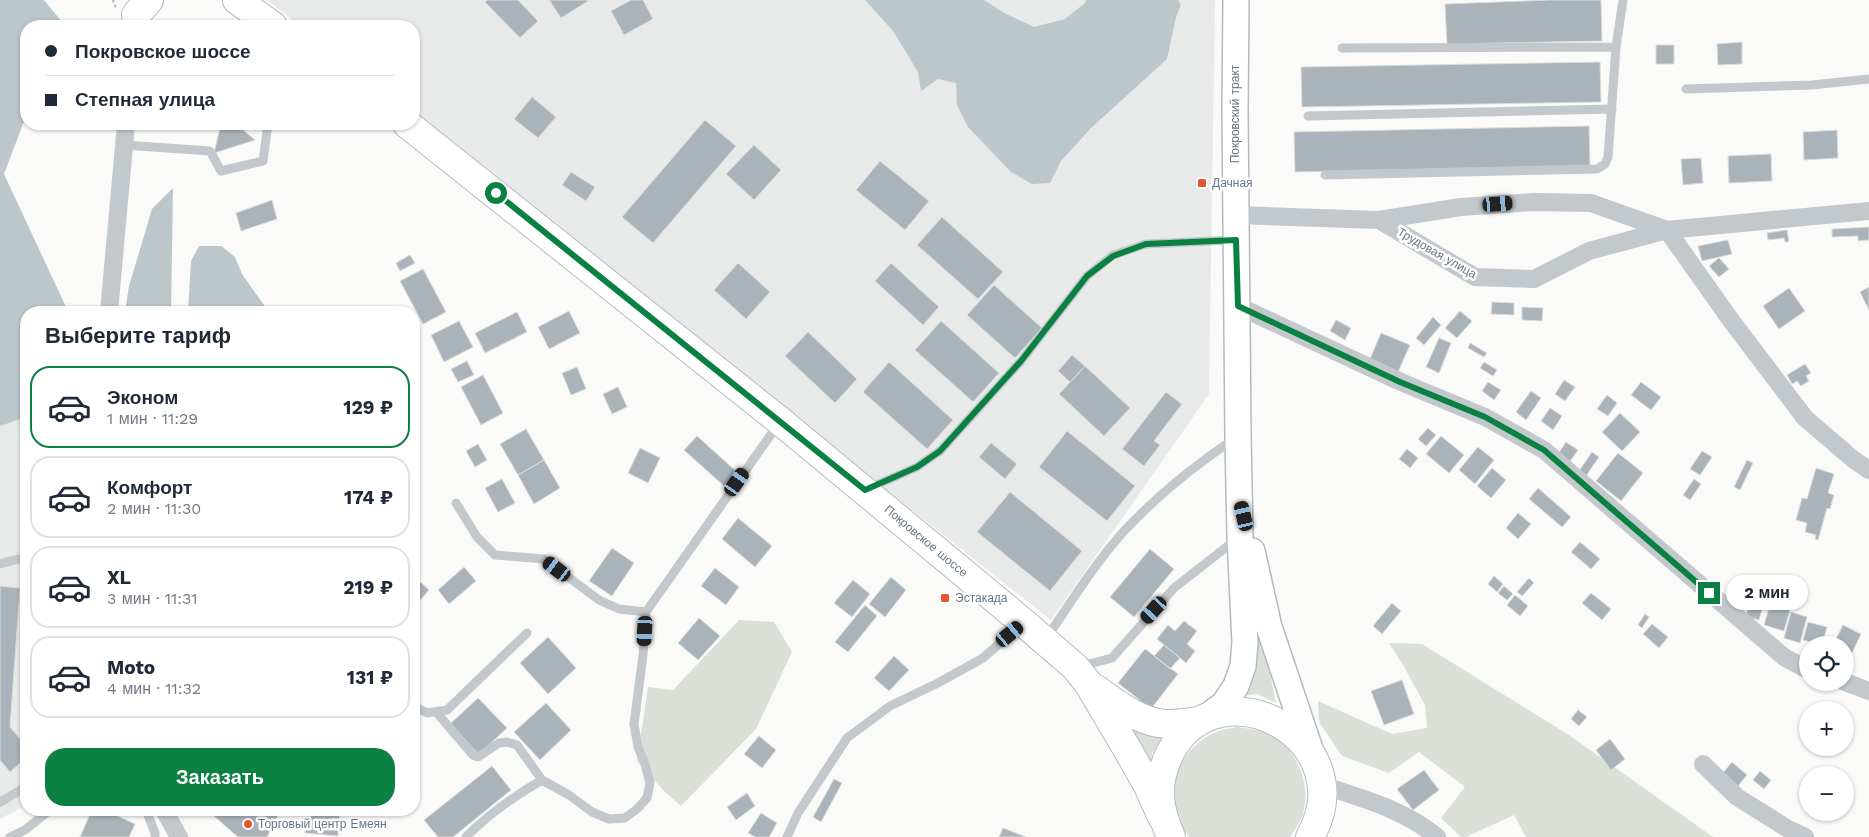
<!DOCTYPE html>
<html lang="ru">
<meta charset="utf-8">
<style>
:root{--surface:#fff;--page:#f2f2f3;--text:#1f2937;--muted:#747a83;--line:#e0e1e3;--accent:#0b8043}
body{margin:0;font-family:"Work Sans",sans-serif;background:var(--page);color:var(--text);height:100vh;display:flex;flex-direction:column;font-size:19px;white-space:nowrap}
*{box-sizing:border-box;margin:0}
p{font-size:16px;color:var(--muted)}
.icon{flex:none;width:28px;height:28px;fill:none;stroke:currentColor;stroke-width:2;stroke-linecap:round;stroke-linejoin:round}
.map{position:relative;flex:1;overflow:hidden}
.drawer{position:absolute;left:20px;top:306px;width:400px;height:510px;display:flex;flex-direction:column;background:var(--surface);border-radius:20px;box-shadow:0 1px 4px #0004}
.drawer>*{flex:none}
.top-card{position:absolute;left:20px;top:20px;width:400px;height:110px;border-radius:20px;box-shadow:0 1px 4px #0004;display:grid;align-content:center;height:110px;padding:0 25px;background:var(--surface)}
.tools{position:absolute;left:1799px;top:636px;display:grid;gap:10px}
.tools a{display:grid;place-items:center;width:55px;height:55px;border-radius:50%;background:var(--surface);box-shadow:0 1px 4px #0004;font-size:25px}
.end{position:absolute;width:22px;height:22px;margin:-11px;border:6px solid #0b8043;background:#fff;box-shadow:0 0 0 2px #fff}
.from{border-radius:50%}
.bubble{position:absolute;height:35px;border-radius:18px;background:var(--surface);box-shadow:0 1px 4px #0004;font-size:16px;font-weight:700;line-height:35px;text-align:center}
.car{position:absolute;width:15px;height:30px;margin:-15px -8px;border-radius:6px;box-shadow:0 0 4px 1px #0007;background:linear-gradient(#222 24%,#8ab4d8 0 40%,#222 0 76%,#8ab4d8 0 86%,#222 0)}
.top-card b{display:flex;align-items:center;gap:18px;height:48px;font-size:19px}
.top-card b+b{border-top:1px solid var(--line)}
.top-card i{width:12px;height:12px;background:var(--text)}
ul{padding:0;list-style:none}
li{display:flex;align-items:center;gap:15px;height:82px;margin:0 10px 8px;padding:0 15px;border:2px solid var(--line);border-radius:20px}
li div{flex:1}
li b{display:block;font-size:19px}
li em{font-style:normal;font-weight:700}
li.selected{border-color:var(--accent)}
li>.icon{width:45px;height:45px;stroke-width:1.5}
h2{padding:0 25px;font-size:22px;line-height:60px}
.button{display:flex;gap:10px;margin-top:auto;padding:10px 25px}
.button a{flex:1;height:58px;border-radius:20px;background:var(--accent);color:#fff;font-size:20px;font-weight:700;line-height:58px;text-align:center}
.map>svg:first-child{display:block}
.built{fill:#e8e9e9}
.green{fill:#dadfd7}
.water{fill:#bbc7cb}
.building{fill:#aab3b9;stroke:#dcdcda}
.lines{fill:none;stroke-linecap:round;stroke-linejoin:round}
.secondary-casing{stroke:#b3babf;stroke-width:28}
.primary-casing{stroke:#b5babe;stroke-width:30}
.path{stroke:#bbbfc2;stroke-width:2.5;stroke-dasharray:2.5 2.5;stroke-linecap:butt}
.lane{stroke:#c3c8cc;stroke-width:9}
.street{stroke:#c3c8cc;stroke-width:18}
.secondary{stroke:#fff;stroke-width:25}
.primary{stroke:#fff;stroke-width:28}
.route{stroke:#0b8043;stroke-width:6}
.poi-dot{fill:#e4572e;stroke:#fff;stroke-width:2}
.labels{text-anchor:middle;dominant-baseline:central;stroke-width:5;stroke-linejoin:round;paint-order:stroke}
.street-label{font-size:12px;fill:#657683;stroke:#fff}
.poi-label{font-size:12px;fill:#657683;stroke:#fff;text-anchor:start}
</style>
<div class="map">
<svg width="1869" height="837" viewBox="0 0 1869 837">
<rect width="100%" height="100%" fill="#fafaf8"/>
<path class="built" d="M267,0H1215L1209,394L1051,620L414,116V26H300Z
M26,418V805L0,819V424Z"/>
<path class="green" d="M1253,590L1276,703L1258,694L1241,696Z
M739,620L774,622L792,652L756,729L681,806L664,791L637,761L648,687L673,690Z
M1389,643L1422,644L1569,735L1713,837H1526L1514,815L1466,837H1461L1441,818L1465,787L1419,752L1389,773L1342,756L1319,722L1318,701L1392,734L1427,728L1425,705L1403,665Z
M1105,709L1170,734L1152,753L1148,777Z
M1237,727C1251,729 1266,731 1278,740C1301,756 1311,790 1302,817C1299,824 1294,831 1290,837H1189C1186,832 1181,826 1179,821C1164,786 1181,748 1214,733C1221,729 1230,729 1237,727Z"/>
<path class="water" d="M0,0H44L62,22L60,26H26V116L4,174L66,307L65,312H26V417L0,426Z
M865,0H984L1006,14L1034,27L1065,19L1085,3L1086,0H1178L1181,5L1176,17L1167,59L1091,128L1061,161L1050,183L1032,184L1011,172L968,127L957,105L956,83L938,79L921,91L918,72L893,31Z
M173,188L171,312H125L129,286L152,209Z
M199,246H221L235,257L242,274L269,312H188L191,261Z"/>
<path class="building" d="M487,0H518L538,21L520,38L485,2Z
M549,0H587L588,1L561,18Z
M631,0H643L653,19L624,35L611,11Z
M1550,0H1601L1602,41L1447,44L1445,4Z
M1742,42V64L1718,65L1717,44Z
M1656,45H1674V64H1656Z
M1600,62L1601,102L1302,107L1301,67Z
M532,97L556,117L538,138L514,119Z
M705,120L736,146L653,243L622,217Z
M221,124H236L255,140L214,153Z
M1589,126L1590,166L1295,172L1294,132Z
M1837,130L1838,158L1804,160L1803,132Z
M754,145L781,170L754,200L726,174Z
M1771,154L1772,181L1729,183L1728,156Z
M1701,158L1703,183L1683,185L1681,159Z
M880,161L929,201L905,230L856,190Z
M571,172L595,187L586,201L562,185Z
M272,200L277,219L241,231L236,213Z
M942,217L1003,272L978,299L917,245Z
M1869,227V240L1858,241V236L1832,237V229Z
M1787,230L1789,242H1785L1784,238L1768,240L1767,233Z
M1728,240L1732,254L1702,261L1698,246Z
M410,255L415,263L400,271L396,263Z
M1719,258L1729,269L1719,277L1709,266Z
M738,263L770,292L746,319L714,290Z
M891,263L939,307L923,325L875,281Z
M423,269L446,312L423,324L400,281Z
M994,285L1042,328L1015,358L967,315Z
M1869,287V310L1860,292Z
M1789,288L1805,311L1779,329L1763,306Z
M1492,302L1514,303V315L1491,314Z
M1522,307L1543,308L1542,321L1522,320Z
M569,311L580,333L549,349L538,327Z
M1460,311L1472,321L1457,338L1445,328Z
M517,312L527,332L485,353L475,333Z
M1433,317L1441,325L1424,345L1416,338Z
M1336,320L1351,328L1345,340L1330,331Z
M459,321L473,347L444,362L431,335Z
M941,321L999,373L973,402L915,350Z
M808,332L857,379L835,403L785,356Z
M1381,333L1410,345L1398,372L1370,359Z
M1439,338L1451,343L1439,373L1426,367Z
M1470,343L1487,353L1484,357L1468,348Z
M1072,355L1085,366L1070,382L1058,371Z
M467,361L474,375L458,382L451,369Z
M889,362L953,420L927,449L863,392Z
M1484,362L1497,370L1493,376L1480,368Z
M1805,364L1811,373L1806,376L1809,381L1801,386L1797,381L1792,384L1787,375Z
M1085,366L1130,408L1104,436L1059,394Z
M577,367L586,389L571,395L562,373Z
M483,375L503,413L481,425L461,387Z
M1564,380L1575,387L1565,401L1555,394Z
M1488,382L1501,390L1494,400L1482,391Z
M1641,382L1661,397L1651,410L1631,395Z
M618,387L627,407L612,414L603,394Z
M1531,391L1541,398L1526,420L1516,412Z
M1166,392L1182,404L1154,441L1160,445L1144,466L1122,449Z
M1607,395L1617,403L1608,416L1597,409Z
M1550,408L1562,416L1553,430L1541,421Z
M1620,413L1640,432L1622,451L1602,432Z
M1428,428L1436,435L1426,446L1418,439Z
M526,429L544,460L518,475L500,444Z
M1067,431L1135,486L1107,521L1039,467Z
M697,436L737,472L724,486L684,450Z
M1441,436L1464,455L1449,473L1426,454Z
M1566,442L1578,450L1568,464L1557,456Z
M991,443L1017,464L1005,479L979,457Z
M478,444L487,460L475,467L466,451Z
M1478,447L1494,460L1475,484L1459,470Z
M640,448L660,458L648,483L628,473Z
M1407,449L1418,458L1410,468L1399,459Z
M1702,451L1712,457L1700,475L1690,469Z
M1592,452L1599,457L1586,476L1579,471Z
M1618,453L1643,473L1621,501L1596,481Z
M544,460L560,488L534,504L518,475Z
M1747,460L1753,463L1740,490L1734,487Z
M1492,468L1506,480L1491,498L1477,486Z
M1816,468L1834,474L1828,493L1834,495L1830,509L1827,508L1818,540L1815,539L1816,535L1805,532L1807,523L1796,520L1802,498L1807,499Z
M502,479L515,503L498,512L485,488Z
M1694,479L1701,484L1690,500L1683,495Z
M1538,488L1571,517L1562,527L1529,499Z
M1010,492L1082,551L1050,591L977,532Z
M1518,513L1531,524L1518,539L1506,528Z
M738,518L772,546L755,567L722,539Z
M1580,542L1600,559L1591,569L1571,552Z
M612,548L634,563L612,596L589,581Z
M1150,549L1174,569L1134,617L1110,597Z
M464,567L476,581L449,604L438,590Z
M715,568L739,587L726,605L701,586Z
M1494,576L1503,584L1497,592L1488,584Z
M1778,576L1798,582L1784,631L1764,625Z
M891,577L906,590L885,617L869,604Z
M1529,578L1534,583L1522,596L1517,592Z
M1734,578L1746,585L1738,598L1726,591Z
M417,579L429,590L414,607V583Z
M853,580L870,594L852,617L834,603Z
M0,586L20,588L10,727L26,746V758L10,772L0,760Z
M1504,586L1513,594L1507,600L1498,593Z
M1591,593L1611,609L1602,620L1582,603Z
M1515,595L1528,606L1520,616L1507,605Z
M1751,598L1764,602L1759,620L1746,616Z
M1392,603L1401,611L1382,634L1373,626Z
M865,605L877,616L848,652L835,642Z
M1791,612L1807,617L1800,643L1784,638Z
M1645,614L1649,617L1642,628L1638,625Z
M699,618L720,636L698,660L678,643Z
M1184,621L1197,631L1187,644L1195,651L1186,663L1157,639L1168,625L1175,631Z
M1808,622L1827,627L1822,645L1803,640Z
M1652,624L1668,637L1659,648L1643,634Z
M1843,625L1861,634L1850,657L1845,655V645H1833Z
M548,637L576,668L548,694L520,663Z
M1164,645L1180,658L1170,669L1154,656Z
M1145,649L1178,674L1151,709L1118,683Z
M894,656L909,670L889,691L874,678Z
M1402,680L1414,714L1384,725L1371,691Z
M478,698L507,728L479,754L450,724Z
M546,703L571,730L540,760L514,732Z
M1578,710L1587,717L1579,726L1571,719Z
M759,736L776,750L762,768L744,754Z
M1610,739L1625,759L1611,770L1596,750Z
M1732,762L1747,775L1738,786L1723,773Z
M492,766L511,790L453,837H438L424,820Z
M1424,770L1439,790L1413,810L1397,789Z
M1760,771L1771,780L1764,789L1753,780Z
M834,779L842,783L821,822L813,817Z
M747,793L755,806L736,820L727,807Z
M92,810H105L135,824L129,837H80Z
M207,810H281L267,837H238Z
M307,810H340L338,836L305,833Z
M761,813L777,823L769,837H755L748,833Z
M1003,828L1026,837H999Z"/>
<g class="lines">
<g class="secondary-casing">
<path id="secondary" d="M1252,551L1269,627L1311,752
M1208,716L1224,704L1236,686L1243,666L1245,643L1240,536L1238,436L1235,110L1236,0"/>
</g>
<g class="primary-casing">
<path id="primary" d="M237,0L273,26
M136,15L149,0
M407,124L780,421L1024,623L1075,667L1088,683L1126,747L1147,784L1162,817
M1096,689C1116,703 1141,724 1168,724C1179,724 1189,722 1200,721
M1171,837C1158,808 1155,783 1170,753C1219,660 1365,739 1310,837"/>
</g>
<path class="path" d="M113,0L116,8"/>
<path class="lane" d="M1342,48L1616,47
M1686,89L1812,85L1869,79
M1308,116L1612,109
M124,145L210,151L221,171L263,161L268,124
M1325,175L1597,169L1605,164L1608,157L1616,47L1623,0
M867,489L917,467L940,451L1021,361L1087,276L1113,255L1146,244L1234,240
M456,503L477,537L495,555L544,559L599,600L619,609L646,612
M0,564L26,557
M1046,639C1071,602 1095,563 1125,530C1157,496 1195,465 1234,439
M1078,667L1112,658L1174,588L1238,538
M414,705L417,708L427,713L447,710L527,633
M437,713L473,755L478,757L499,743L507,742L517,745L542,780
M0,802L26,787
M146,810L155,833V837
M10,837L25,830L50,810
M466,837C489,814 514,796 542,780L569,795L592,812L609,819L625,818L637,809L647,798L650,783L645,764L638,747L634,724L643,655L646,612L779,423
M787,837L798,813L847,738L890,706L938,683L983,658L1022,624"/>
<path class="street" d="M1236,215L1379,220L1475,277L1534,279L1589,251L1667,230L1869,211
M1379,220L1461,207L1534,202L1591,203L1667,230L1730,319L1805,418L1854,460L1869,470
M1238,306L1401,382L1485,417L1544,450L1784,657L1808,670
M109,312L126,124
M1845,682L1869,691
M1703,764L1737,797L1788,829L1805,837
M1322,785C1363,799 1403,809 1437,837
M164,810L179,837"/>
<use href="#secondary" class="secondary"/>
<use href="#primary" class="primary"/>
</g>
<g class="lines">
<path class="route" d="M496,193L865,490L917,467L940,451L1021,361L1087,276L1113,256L1146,244L1236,240L1238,306L1400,382L1485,417L1544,450L1709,593"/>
</g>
<g class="poi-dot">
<rect x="1197" y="178" width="10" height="10" rx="2.5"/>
<rect x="940" y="593" width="10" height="10" rx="2.5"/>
<circle cx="248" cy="824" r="5"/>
</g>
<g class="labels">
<g class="street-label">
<text transform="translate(1235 114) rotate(-90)">Покровский тракт</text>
<text transform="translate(1437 253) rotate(30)">Трудовая улица</text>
<text transform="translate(926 541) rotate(40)">Покровское шоссе</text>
</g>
<g class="poi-label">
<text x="1212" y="183">Дачная</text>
<text x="955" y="598">Эстакада</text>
<text x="258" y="824">Торговый центр Емеян</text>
</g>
</g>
</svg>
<div class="tools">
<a><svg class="icon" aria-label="locate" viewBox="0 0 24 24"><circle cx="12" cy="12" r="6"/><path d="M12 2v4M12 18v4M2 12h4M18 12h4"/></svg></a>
<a>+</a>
<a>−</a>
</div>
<i class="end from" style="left:496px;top:193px"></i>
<i class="end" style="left:1709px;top:593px"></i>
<div class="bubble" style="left:1726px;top:575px;width:82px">2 мин</div>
<i class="car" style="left:1498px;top:204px;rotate:86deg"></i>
<i class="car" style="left:737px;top:482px;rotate:35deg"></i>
<i class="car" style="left:1244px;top:516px;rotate:347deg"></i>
<i class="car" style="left:557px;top:569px;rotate:307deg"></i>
<i class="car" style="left:1154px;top:610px;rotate:222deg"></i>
<i class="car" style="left:645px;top:631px;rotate:183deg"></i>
<i class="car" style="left:1010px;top:634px;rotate:50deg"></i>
<div class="top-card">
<b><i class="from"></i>Покровское шоссе</b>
<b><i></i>Степная улица</b>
</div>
<section class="drawer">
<h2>Выберите тариф</h2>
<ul>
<li class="selected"><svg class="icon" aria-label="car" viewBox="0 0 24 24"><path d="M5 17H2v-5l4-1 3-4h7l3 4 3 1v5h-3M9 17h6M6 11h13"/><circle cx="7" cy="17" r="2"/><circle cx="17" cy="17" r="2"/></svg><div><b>Эконом</b><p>1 мин · 11:29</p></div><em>129 ₽</em></li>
<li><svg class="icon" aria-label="car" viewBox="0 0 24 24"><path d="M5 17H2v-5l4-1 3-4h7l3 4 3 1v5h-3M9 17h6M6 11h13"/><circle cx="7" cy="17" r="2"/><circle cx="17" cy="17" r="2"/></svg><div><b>Комфорт</b><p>2 мин · 11:30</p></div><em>174 ₽</em></li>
<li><svg class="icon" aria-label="car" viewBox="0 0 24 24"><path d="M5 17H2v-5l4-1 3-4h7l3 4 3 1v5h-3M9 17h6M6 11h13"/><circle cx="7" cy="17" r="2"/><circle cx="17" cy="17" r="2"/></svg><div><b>XL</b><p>3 мин · 11:31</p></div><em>219 ₽</em></li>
<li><svg class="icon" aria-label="car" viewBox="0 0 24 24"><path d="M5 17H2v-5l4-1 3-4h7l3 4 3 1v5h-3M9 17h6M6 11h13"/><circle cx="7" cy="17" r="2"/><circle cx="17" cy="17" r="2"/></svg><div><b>Moto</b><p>4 мин · 11:32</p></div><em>131 ₽</em></li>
</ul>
<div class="button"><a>Заказать</a></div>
</section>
</div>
